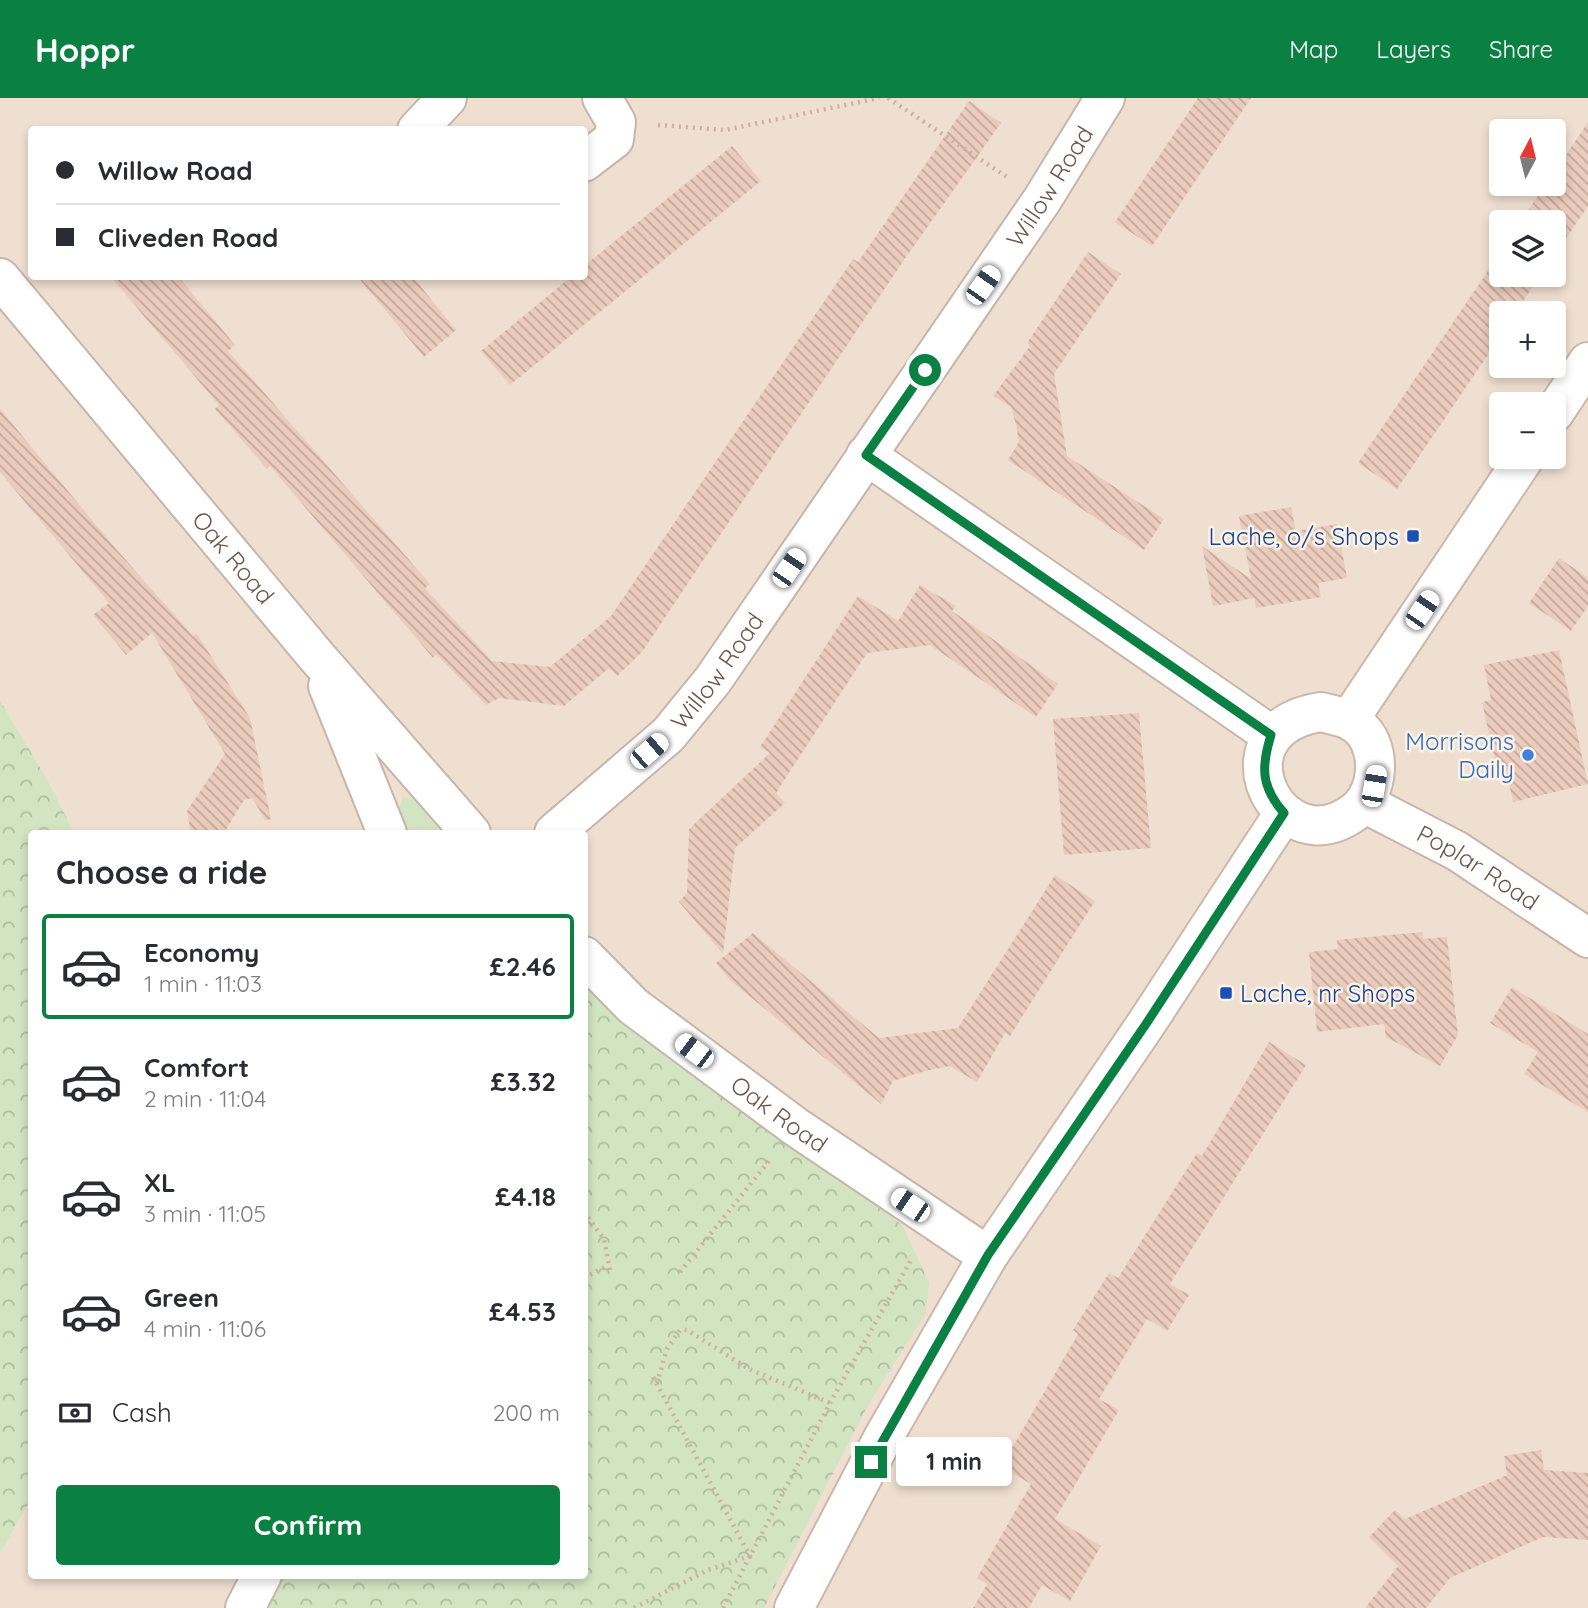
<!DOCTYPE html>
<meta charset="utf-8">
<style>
:root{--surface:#fff;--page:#f2f2f3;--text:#2b2b33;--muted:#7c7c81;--line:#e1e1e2;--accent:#0b8043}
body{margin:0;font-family:Quicksand,sans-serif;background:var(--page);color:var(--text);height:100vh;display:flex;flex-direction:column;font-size:26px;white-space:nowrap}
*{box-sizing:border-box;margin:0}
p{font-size:23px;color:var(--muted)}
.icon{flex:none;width:38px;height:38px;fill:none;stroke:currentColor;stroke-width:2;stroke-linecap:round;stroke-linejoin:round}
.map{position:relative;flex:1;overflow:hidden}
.details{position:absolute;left:28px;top:732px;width:560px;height:749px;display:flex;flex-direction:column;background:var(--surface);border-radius:7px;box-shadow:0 4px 10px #0003}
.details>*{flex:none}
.hud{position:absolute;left:28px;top:28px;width:560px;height:154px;border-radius:7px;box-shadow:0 4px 10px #0003;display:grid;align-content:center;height:154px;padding:0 28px;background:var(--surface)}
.needle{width:46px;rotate:7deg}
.tools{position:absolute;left:1489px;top:21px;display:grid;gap:14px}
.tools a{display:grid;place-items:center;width:77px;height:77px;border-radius:7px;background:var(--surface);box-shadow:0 4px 10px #0003;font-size:35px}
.end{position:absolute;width:32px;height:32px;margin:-16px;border:9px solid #0b8043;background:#fff;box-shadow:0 0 0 4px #fff}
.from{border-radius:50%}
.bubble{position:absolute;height:49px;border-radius:7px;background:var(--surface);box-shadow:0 4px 10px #0003;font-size:23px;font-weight:700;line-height:49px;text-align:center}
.car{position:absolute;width:21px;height:42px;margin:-21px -10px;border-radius:9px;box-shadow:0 0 5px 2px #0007;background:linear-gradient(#fff 24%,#345 0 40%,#fff 0 76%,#345 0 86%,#fff 0)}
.hud b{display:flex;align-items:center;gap:24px;height:66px;font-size:26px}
.hud b+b{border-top:2px solid var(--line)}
.hud i{width:18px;height:18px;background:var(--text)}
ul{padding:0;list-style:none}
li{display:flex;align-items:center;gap:21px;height:105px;margin:0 14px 10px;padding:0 14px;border:4px solid transparent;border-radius:7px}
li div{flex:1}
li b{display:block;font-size:26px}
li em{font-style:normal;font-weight:700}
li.active{border-color:var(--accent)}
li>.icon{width:63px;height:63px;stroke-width:1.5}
h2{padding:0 28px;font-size:32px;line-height:84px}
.pay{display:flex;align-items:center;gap:18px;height:77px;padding:0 28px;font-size:26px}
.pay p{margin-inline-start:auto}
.button{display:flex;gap:14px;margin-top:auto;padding:14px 28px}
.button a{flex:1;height:80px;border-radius:7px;background:var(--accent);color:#fff;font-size:28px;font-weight:700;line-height:80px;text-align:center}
header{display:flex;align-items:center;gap:42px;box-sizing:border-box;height:98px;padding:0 35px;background:var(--accent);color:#fff}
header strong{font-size:33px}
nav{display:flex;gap:38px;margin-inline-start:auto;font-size:24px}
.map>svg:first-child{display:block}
.residential{fill:#efdfd1;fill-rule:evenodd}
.green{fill:#d2e4c2}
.forest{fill:url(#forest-crowns)}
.building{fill:url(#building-back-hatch)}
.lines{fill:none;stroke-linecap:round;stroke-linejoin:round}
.street-casing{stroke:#c8b5aa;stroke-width:42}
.secondary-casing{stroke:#cdb7aa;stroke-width:42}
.path{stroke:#cfafa0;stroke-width:4.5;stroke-dasharray:2 5;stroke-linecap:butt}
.street{stroke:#fff;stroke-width:38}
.secondary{stroke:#fff;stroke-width:38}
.route{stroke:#0b8043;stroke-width:9}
.transit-dot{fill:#1a4fb4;stroke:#fcf2e6;stroke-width:2.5}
.shop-dot{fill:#3f7fe0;stroke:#fcf2e6;stroke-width:2.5}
.labels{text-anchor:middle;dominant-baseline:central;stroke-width:5;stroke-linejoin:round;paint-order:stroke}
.street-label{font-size:24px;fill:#6d554b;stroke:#fcf2e6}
.transit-label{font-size:24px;fill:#164399;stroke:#fcf2e6;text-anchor:end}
.shop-label{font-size:24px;fill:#366cbe;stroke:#fcf2e6;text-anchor:end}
</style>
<header>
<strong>Hoppr</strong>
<nav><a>Map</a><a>Layers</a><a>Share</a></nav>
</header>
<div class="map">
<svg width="1588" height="1510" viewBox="0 0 1588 1510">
<defs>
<pattern id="forest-crowns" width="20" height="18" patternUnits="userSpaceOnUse" patternTransform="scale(1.75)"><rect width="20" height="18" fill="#d2e4c2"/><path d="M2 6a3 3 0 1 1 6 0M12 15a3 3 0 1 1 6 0" fill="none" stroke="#afbca0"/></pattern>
<pattern id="building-back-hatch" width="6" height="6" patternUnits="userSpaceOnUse" patternTransform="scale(1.75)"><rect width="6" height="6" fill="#ebccbc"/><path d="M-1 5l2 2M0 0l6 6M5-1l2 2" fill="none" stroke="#c3a89b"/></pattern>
</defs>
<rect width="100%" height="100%" fill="#f9eee1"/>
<path class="residential" d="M0,0H1588V1510H0V1456L31,1399L32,1477H584V735H74L52,690L0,602ZM32,32H584V178H32ZM1502,33H1554V86H1502ZM1502,124H1554V177H1502ZM1502,215H1554V268H1502ZM1502,306H1554V359H1502Z"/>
<path class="green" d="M403,699L419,702L446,735H401L396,719Z"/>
<path class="forest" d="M0,602L52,690L74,735H32V1399L0,1456Z
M585,877L625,913L903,1128L929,1185L926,1215L868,1307L764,1510H265L283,1477H584Z"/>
<path class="building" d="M1198,0H1251L1152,148L1115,124Z
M969,3L1001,25L904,162L642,554L617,578L609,570L564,608L499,600L486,607L436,556L433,560L270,368L267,371L215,311L219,307L110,178H178L235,247L228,253L430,486L425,490L492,563L550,569L611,518L853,161L858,164Z
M1588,24V108L1554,158V124H1520L1546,86H1554V75Z
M732,48L761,83L510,287L481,253L572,178H584V168Z
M1502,152V177H1541L1515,215H1502V236L1397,391L1358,365Z
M1088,154L1121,176L1054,276L1067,358L1164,421L1144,452L1008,362L1019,344L1016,327L1011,309L993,298L1030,248L1027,245Z
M357,178H412L456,232L424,259Z
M0,311L116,451L193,538L197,536L250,620L271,721L266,723L252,700L244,702L224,735H191L187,713L225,656L152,535L126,557L93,517L109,505L0,374Z
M1291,409L1296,433L1337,426L1347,480L1318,485L1321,499L1256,510L1254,500L1213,508L1202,448L1251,481L1239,418Z
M1559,460L1588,480V508L1571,533L1529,505Z
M920,487L956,508L952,513L1058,586L1036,619L930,547L867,555L776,695L785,705L735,750L723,856L679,804L687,795L689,731L770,655L760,649L858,498L898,523Z
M1559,552L1588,686L1513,704L1506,671L1498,673L1489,636L1482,604L1491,602L1484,567Z
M1139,615L1151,750L1064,757L1053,621Z
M1055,777L1095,803L1010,938L1005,935L977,984L950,968L925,973L893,983L881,1006L731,883L716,865L753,835L879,940L958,930Z
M1422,834L1423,841L1447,839L1458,937L1440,968L1386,939L1384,926L1317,934L1309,854L1338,851L1337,842Z
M1512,889L1588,936V1014L1524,976L1538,954L1490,925Z
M1269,944L1306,967L1170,1186L1189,1197L1167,1233L1147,1221L1099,1301L1119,1312L1055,1421L1101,1448L1070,1503L1042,1487L1029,1510H973L987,1486L977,1480L1031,1386L1001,1369L1078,1236L1073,1232L1109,1175L1118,1180L1197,1055L1202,1058Z
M1541,1352L1544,1372L1588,1375V1442L1543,1439L1450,1480L1426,1510H1365L1398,1468L1369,1439L1395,1412L1405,1421L1507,1377L1504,1358Z"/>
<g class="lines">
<g class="street-casing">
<g id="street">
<path d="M417,32L447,0"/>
<path d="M584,64L614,41L616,24L602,0"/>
<path id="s1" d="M0,180L317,559L471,735"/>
<path d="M866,357L1271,637"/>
<path d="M328,588L387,735"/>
<path id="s2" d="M1364,705L1457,753L1588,840"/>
<path id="s3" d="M554,735L668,637L713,582L1042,102L1105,0"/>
<path id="s4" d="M584,858L633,908L796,1029L988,1158"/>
<path d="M245,1510L262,1477"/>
</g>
</g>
<g class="secondary-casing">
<path id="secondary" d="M1554,315L1588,264
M1321,614C1329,616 1339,618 1347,621C1378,635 1381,674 1367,700C1361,711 1350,718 1339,723C1271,752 1217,630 1321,614Z
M1349,622L1525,359
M794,1510L883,1340L988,1158L1146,926L1284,715"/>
</g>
<path class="path" d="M888,0L1007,79
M658,27L725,32L879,0
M584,1114L604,1141L610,1172
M680,1174L769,1063
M584,1180L609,1167
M657,1285L667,1251L680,1232H687L749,1271L830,1305
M634,1510L708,1472L750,1458L653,1279
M723,1510L830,1305L912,1160"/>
<use href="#street" class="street"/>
<use href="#secondary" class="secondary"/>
</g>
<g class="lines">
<path class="route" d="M871,1364L988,1157L1146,926L1284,715C1261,689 1261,669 1271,637L866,357L925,272"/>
</g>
<g class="transit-dot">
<rect x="1406" y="431" width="14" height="14" rx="3.5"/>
<rect x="1219" y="888" width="14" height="14" rx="3.5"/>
</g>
<circle class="shop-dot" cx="1528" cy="657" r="7"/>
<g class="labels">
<g class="street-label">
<text stroke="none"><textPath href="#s3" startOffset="819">Willow Road</textPath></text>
<text stroke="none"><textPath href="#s1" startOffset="364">Oak Road</textPath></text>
<text stroke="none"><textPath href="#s3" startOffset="231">Willow Road</textPath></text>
<text stroke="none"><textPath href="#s2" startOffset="131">Poplar Road</textPath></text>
<text stroke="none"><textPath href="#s4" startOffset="252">Oak Road</textPath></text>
</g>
<g class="transit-label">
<text x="1399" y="438">Lache, o/s Shops</text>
<text x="1240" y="895" text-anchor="start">Lache, nr Shops</text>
</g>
<g class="shop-label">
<text x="1514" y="643">Morrisons<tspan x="1514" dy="28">Daily</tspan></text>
</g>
</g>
</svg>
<div class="tools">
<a><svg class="needle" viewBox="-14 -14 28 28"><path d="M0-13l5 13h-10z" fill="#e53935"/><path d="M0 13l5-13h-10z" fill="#7c7c81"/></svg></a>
<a><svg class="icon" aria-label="layers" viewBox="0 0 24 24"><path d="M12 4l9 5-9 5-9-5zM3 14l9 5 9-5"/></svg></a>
<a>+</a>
<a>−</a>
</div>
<i class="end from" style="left:925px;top:272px"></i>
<i class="end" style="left:871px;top:1364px"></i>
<div class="bubble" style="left:896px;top:1339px;width:116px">1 min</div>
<i class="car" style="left:983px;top:187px;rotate:35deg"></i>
<i class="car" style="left:789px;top:470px;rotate:34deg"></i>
<i class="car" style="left:1422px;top:512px;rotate:34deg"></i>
<i class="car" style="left:649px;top:653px;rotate:49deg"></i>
<i class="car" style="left:1374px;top:688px;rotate:10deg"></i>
<i class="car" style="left:694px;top:953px;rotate:307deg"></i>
<i class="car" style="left:910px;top:1107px;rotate:304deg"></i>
<div class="hud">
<b><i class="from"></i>Willow Road</b>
<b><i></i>Cliveden Road</b>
</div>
<section class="details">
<h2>Choose a ride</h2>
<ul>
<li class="active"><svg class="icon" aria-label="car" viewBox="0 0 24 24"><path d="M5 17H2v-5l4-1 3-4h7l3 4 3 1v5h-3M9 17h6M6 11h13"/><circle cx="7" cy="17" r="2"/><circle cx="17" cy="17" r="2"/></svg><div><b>Economy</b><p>1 min · 11:03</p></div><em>£2.46</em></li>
<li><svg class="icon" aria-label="car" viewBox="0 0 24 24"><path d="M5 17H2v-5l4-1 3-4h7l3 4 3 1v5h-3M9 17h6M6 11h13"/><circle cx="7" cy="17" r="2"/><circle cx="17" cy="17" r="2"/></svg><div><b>Comfort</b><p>2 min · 11:04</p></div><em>£3.32</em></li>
<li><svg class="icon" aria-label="car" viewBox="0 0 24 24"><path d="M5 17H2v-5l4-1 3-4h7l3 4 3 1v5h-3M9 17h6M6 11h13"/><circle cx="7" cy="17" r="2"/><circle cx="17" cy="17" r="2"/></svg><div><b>XL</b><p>3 min · 11:05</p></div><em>£4.18</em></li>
<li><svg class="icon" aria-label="car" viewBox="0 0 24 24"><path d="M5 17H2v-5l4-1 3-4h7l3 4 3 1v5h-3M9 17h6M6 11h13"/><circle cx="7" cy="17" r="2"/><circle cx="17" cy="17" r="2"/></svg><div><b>Green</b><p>4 min · 11:06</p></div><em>£4.53</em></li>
</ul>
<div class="pay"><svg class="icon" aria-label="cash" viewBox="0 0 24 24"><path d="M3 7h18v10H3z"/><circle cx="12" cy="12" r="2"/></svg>Cash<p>200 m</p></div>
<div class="button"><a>Confirm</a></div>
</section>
</div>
